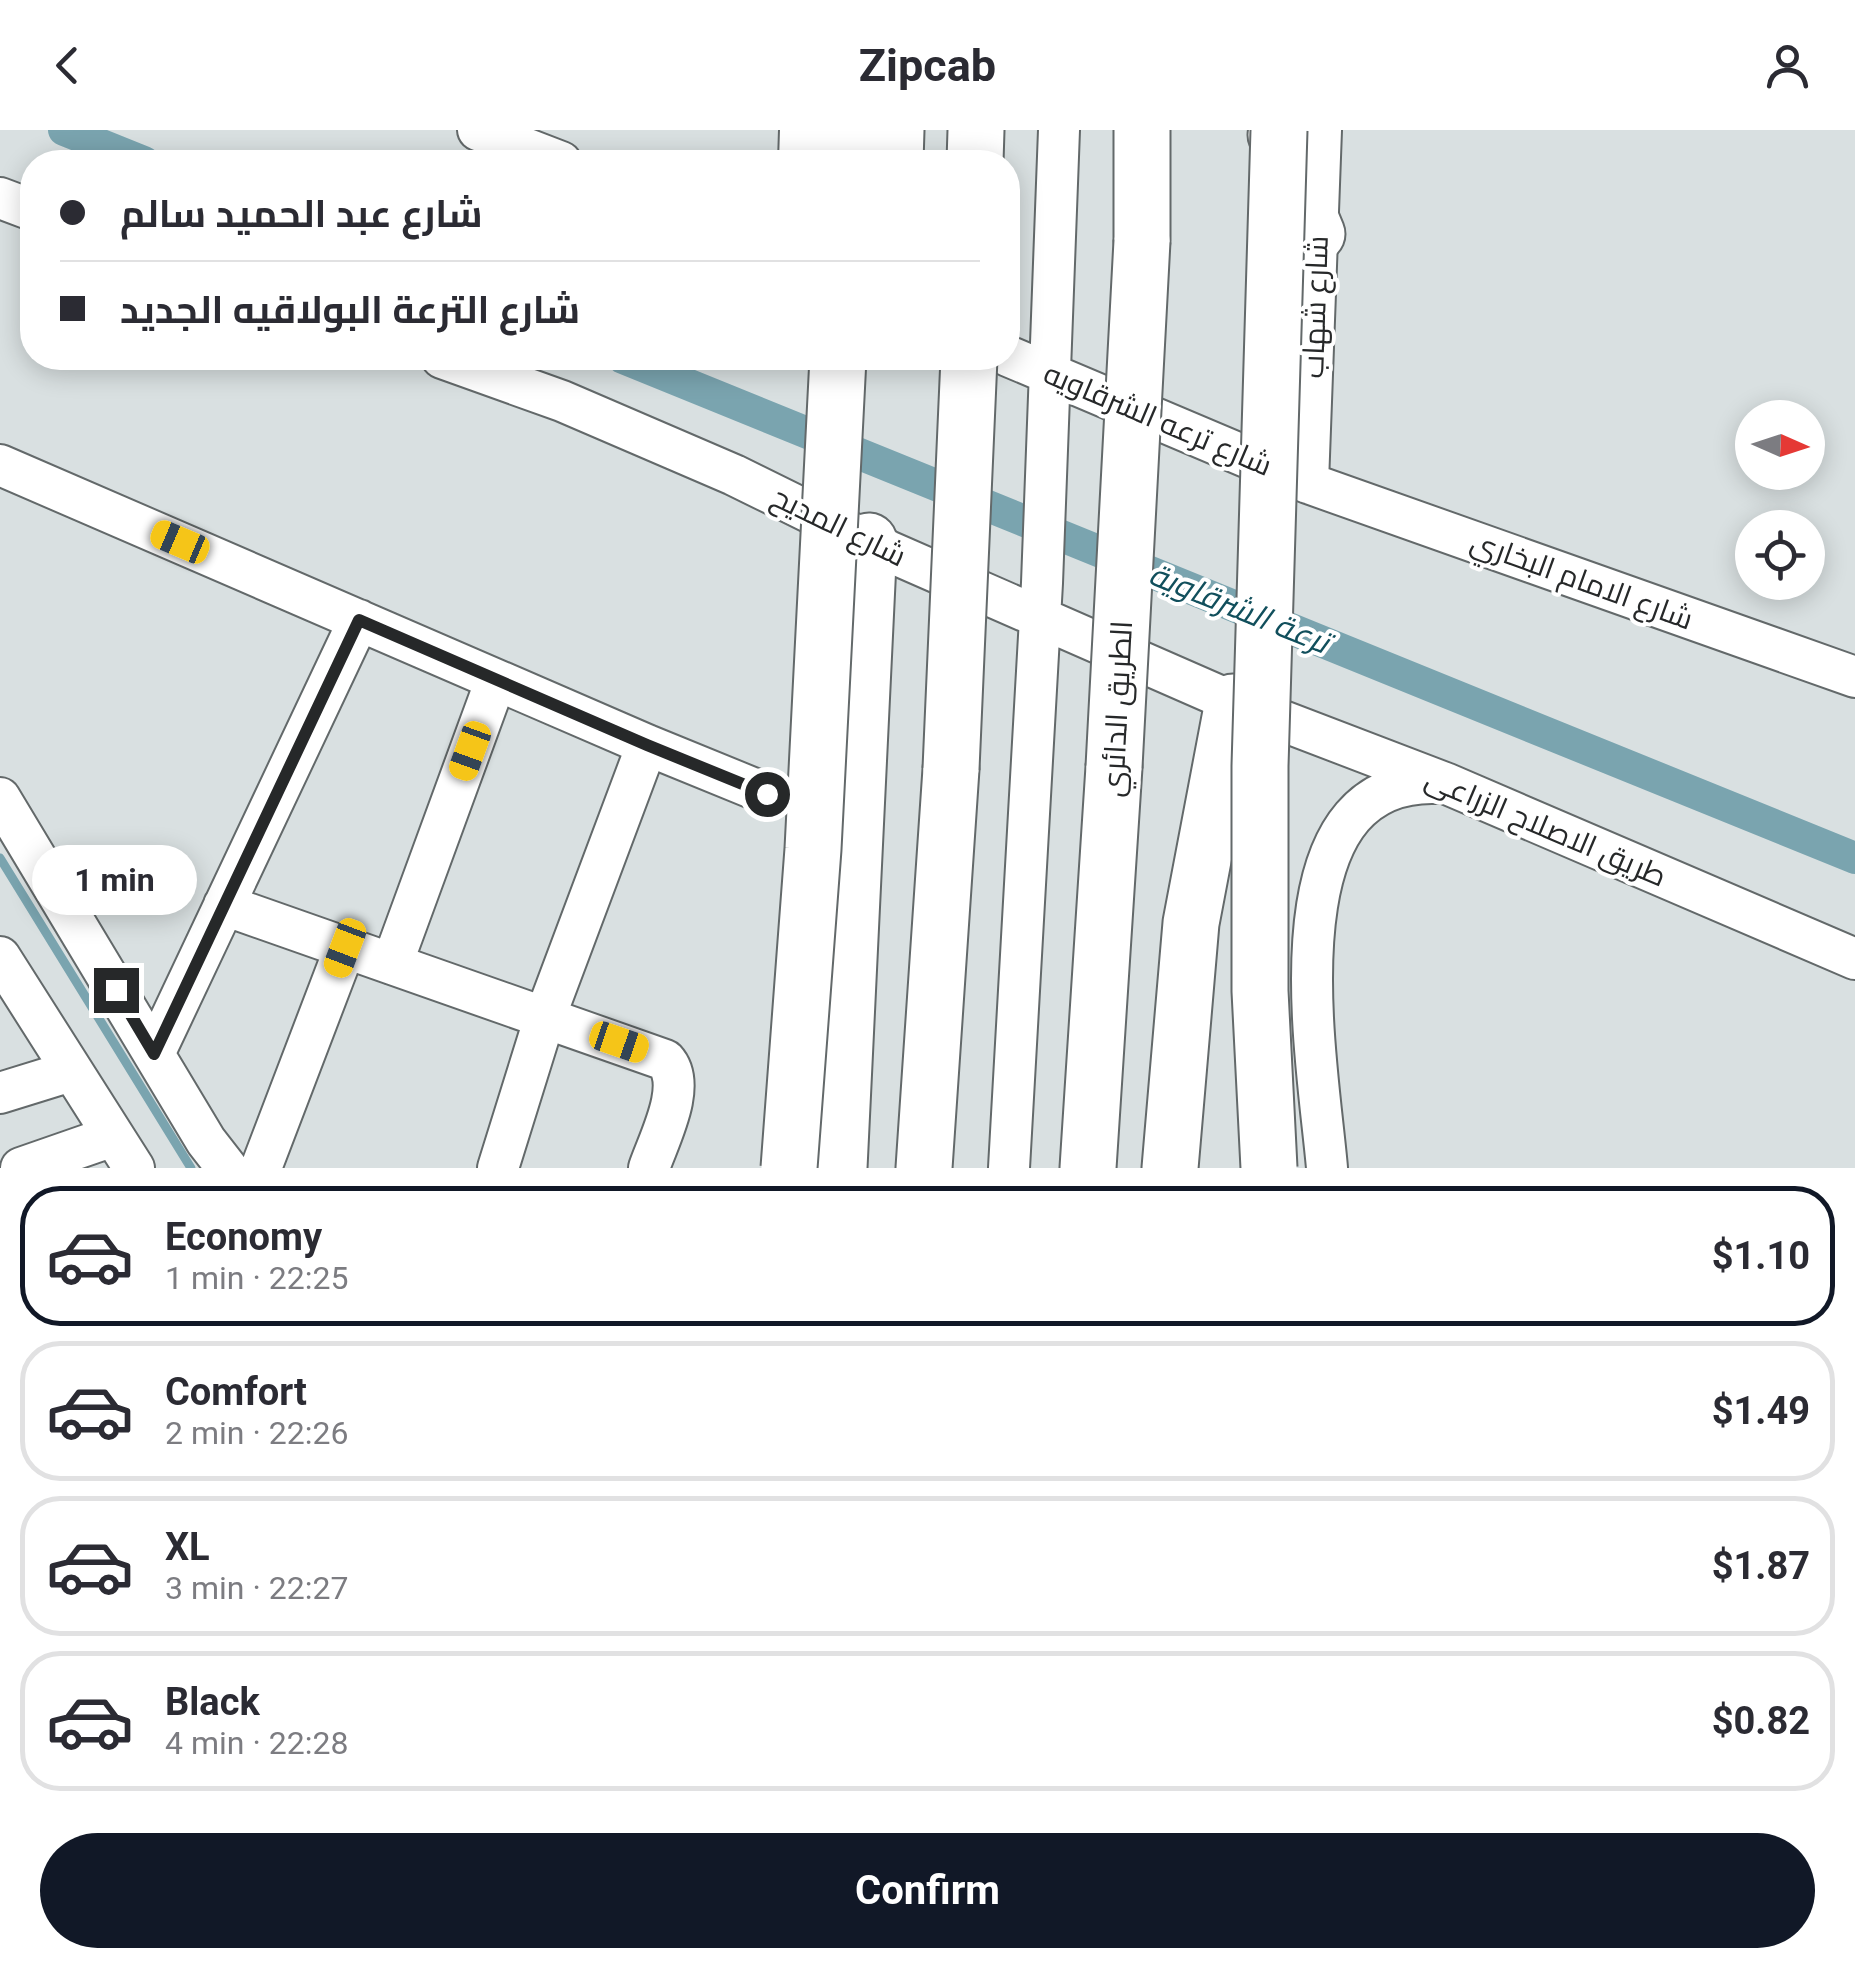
<!DOCTYPE html>
<meta charset="utf-8">
<style>
:root{--surface:#fff;--page:#f2f2f3;--text:#2b2b33;--muted:#7c7c81;--line:#e1e1e2;--accent:#111827}
body{margin:0;font-family:Roboto,Cairo,sans-serif;background:var(--page);color:var(--text);height:100vh;display:flex;flex-direction:column;font-size:38px;white-space:nowrap}
*{box-sizing:border-box;margin:0}
p{font-size:32px;color:var(--muted)}
.icon{flex:none;width:55px;height:55px;fill:none;stroke:currentColor;stroke-width:2;stroke-linecap:round;stroke-linejoin:round}
.map{position:relative;height:1038px;overflow:hidden}
.side{display:flex;flex-direction:column;background:var(--surface);flex:1}
.side>*{flex:none}
.guide{position:absolute;left:20px;top:20px;width:1000px;height:220px;border-radius:40px;box-shadow:0 5px 25px #0003;display:grid;align-content:center;height:220px;padding:0 40px;background:var(--surface)}
.needle{width:65px;rotate:93deg}
.controls{position:absolute;left:1735px;top:270px;display:grid;gap:20px}
.controls a{display:grid;place-items:center;width:90px;height:90px;border-radius:50%;background:var(--surface);box-shadow:0 5px 25px #0003;font-size:50px}
.end{position:absolute;width:45px;height:45px;margin:-22px;border:12px solid #262829;background:#fff;box-shadow:0 0 0 5px #fff}
.from{border-radius:50%}
.bubble{position:absolute;height:70px;border-radius:35px;background:var(--surface);box-shadow:0 5px 25px #0003;font-size:32px;font-weight:700;line-height:70px;text-align:center}
.car{position:absolute;width:30px;height:60px;margin:-30px -15px;border-radius:12px;box-shadow:0 0 8px 2px #0007;background:linear-gradient(#f5c518 24%,#345 0 40%,#f5c518 0 76%,#345 0 86%,#f5c518 0)}
.guide b{display:flex;align-items:center;gap:35px;height:95px;font-size:38px}
.guide b+b{border-top:2px solid var(--line)}
.guide i{width:25px;height:25px;background:var(--text)}
ul{padding:18px 0 0;list-style:none}
li{display:flex;align-items:center;gap:30px;height:140px;margin:0 20px 15px;padding:0 20px;border:5px solid var(--line);border-radius:40px}
li div{flex:1}
li b{display:block;font-size:38px}
li em{font-style:normal;font-weight:700}
li.selected{border-color:var(--accent)}
li>.icon{width:90px;height:90px;stroke-width:1.5}
.action{display:flex;gap:20px;margin-top:auto;padding:20px 40px}
.action a{flex:1;height:115px;border-radius:60px;background:var(--accent);color:#fff;font-size:40px;font-weight:700;line-height:115px;text-align:center}
header{display:flex;justify-content:space-between;align-items:center;height:130px;padding:0 40px;background:var(--surface);font-size:45px;font-weight:700}
.map>svg:first-child{display:block}
.lines{fill:none;stroke-linecap:round;stroke-linejoin:round}
.stream{stroke:#7aa4af;stroke-width:9}
.canal{stroke:#7aa4af;stroke-width:32}
.minor-casing{stroke:#63696a;stroke-width:44}
.highway-casing{stroke:#63696a;stroke-width:59}
.minor{stroke:#fff;stroke-width:40}
.highway{stroke:#fff;stroke-width:55}
.highway-bridge-casing{stroke:#63696a;stroke-width:59;stroke-linecap:butt}
.highway-bridge{stroke:#fff;stroke-width:55}
.route{stroke:#262829;stroke-width:12}
.labels{text-anchor:middle;dominant-baseline:central;stroke-width:8;stroke-linejoin:round;paint-order:stroke}
.street-label{font-size:30px;fill:#262829;stroke:#fff}
.water-label{font-size:32px;font-style:italic;fill:#114f5c;stroke:#fff}
</style>
<header><svg class="icon" aria-label="back" viewBox="0 0 24 24"><path d="M15 5l-7 7 7 7"/></svg>Zipcab<svg class="icon" aria-label="person" viewBox="0 0 24 24"><circle cx="12" cy="8" r="4"/><path d="M4 21q1-7 8-7t8 7"/></svg></header>
<div class="map">
<svg width="1855" height="1038" viewBox="0 0 1855 1038">
<rect width="100%" height="100%" fill="#d9e0e1"/>
<g class="lines">
<path class="stream" d="M0,728L191,1038"/>
<path class="canal" d="M64,0L144,32
M623,228L1855,728"/>
<g class="minor-casing">
<path id="minor" d="M478,0L561,32
M799,32L800,0
M0,68L32,80
M1008,226L1308,353L1855,547
M442,228L562,271L734,345L888,421L1233,572L1445,653L1855,829
M0,335L647,615L767,664
M1308,353L1321,0
M0,668L206,1011L227,1038
M224,775L665,930C688,955 659,1009 649,1038
M0,827L134,1038
M392,834L496,550
M154,924L359,490
M0,963L71,941
M21,1038L113,1006
M261,1038L345,818
M498,1038L545,887L647,615
M1009,1038L1042,453L1059,0
M1327,1038C1318,932 1264,647 1437,653"/>
</g>
<g class="highway-casing">
<path id="highway" d="M1276,5L1317,104
M844,32L845,0
M895,32L896,0
M975,32L976,0
M1142,111V0
M839,1038L869,411
M924,1038L951,639
M1088,1038L1114,637
M1170,1038L1191,793L1233,572"/>
</g>
<use href="#minor" class="minor"/>
<use href="#highway" class="highway"/>
<g class="highway-bridge-casing">
<path id="highway-bridge" d="M1114,637L1142,111
M951,639L969,228
M789,1038L813,719L838,228
M1269,1038L1260,861V636L1279,0"/>
</g>
<use href="#highway-bridge" class="highway-bridge"/>
</g>
<g class="lines">
<path class="route" d="M116,860L154,924L359,490L647,615L767,664"/>
</g>
<g class="labels">
<g class="street-label">
<text transform="translate(1315 177) rotate(-88)">شارع شهاب</text>
<text transform="translate(1158 289) rotate(23)">شارع ترعه الشرقاويه</text>
<text transform="translate(839 396) rotate(26)">شارع المديح</text>
<text transform="translate(1582 450) rotate(20)">شارع الامام البخاري</text>
<text transform="translate(1117 579) rotate(-87)">الطريق الدائري</text>
<text transform="translate(1546 697) rotate(23)">طريق الاصلاح الزراعى</text>
</g>
<g class="water-label">
<text transform="translate(1239 478) rotate(22)">ترعة الشرقاوية</text>
</g>
</g>
</svg>
<div class="controls">
<a><svg class="needle" viewBox="-14 -14 28 28"><path d="M0-13l5 13h-10z" fill="#e53935"/><path d="M0 13l5-13h-10z" fill="#7c7c81"/></svg></a>
<a><svg class="icon" aria-label="locate" viewBox="0 0 24 24"><circle cx="12" cy="12" r="6"/><path d="M12 2v4M12 18v4M2 12h4M18 12h4"/></svg></a>
</div>
<i class="end from" style="left:767px;top:664px"></i>
<i class="end" style="left:116px;top:860px"></i>
<div class="bubble" style="left:32px;top:715px;width:165px">1 min</div>
<i class="car" style="left:180px;top:412px;rotate:293deg"></i>
<i class="car" style="left:470px;top:621px;rotate:200deg"></i>
<i class="car" style="left:345px;top:818px;rotate:201deg"></i>
<i class="car" style="left:619px;top:912px;rotate:109deg"></i>
<div class="guide">
<b><i class="from"></i>شارع عبد الحميد سالم</b>
<b><i></i>شارع الترعة البولاقيه الجديد</b>
</div>
</div>
<section class="side">
<ul>
<li class="selected"><svg class="icon" aria-label="car" viewBox="0 0 24 24"><path d="M5 17H2v-5l4-1 3-4h7l3 4 3 1v5h-3M9 17h6M6 11h13"/><circle cx="7" cy="17" r="2"/><circle cx="17" cy="17" r="2"/></svg><div><b>Economy</b><p>1 min · 22:25</p></div><em>$1.10</em></li>
<li><svg class="icon" aria-label="car" viewBox="0 0 24 24"><path d="M5 17H2v-5l4-1 3-4h7l3 4 3 1v5h-3M9 17h6M6 11h13"/><circle cx="7" cy="17" r="2"/><circle cx="17" cy="17" r="2"/></svg><div><b>Comfort</b><p>2 min · 22:26</p></div><em>$1.49</em></li>
<li><svg class="icon" aria-label="car" viewBox="0 0 24 24"><path d="M5 17H2v-5l4-1 3-4h7l3 4 3 1v5h-3M9 17h6M6 11h13"/><circle cx="7" cy="17" r="2"/><circle cx="17" cy="17" r="2"/></svg><div><b>XL</b><p>3 min · 22:27</p></div><em>$1.87</em></li>
<li><svg class="icon" aria-label="car" viewBox="0 0 24 24"><path d="M5 17H2v-5l4-1 3-4h7l3 4 3 1v5h-3M9 17h6M6 11h13"/><circle cx="7" cy="17" r="2"/><circle cx="17" cy="17" r="2"/></svg><div><b>Black</b><p>4 min · 22:28</p></div><em>$0.82</em></li>
</ul>
<div class="action"><a>Confirm</a></div>
</section>
